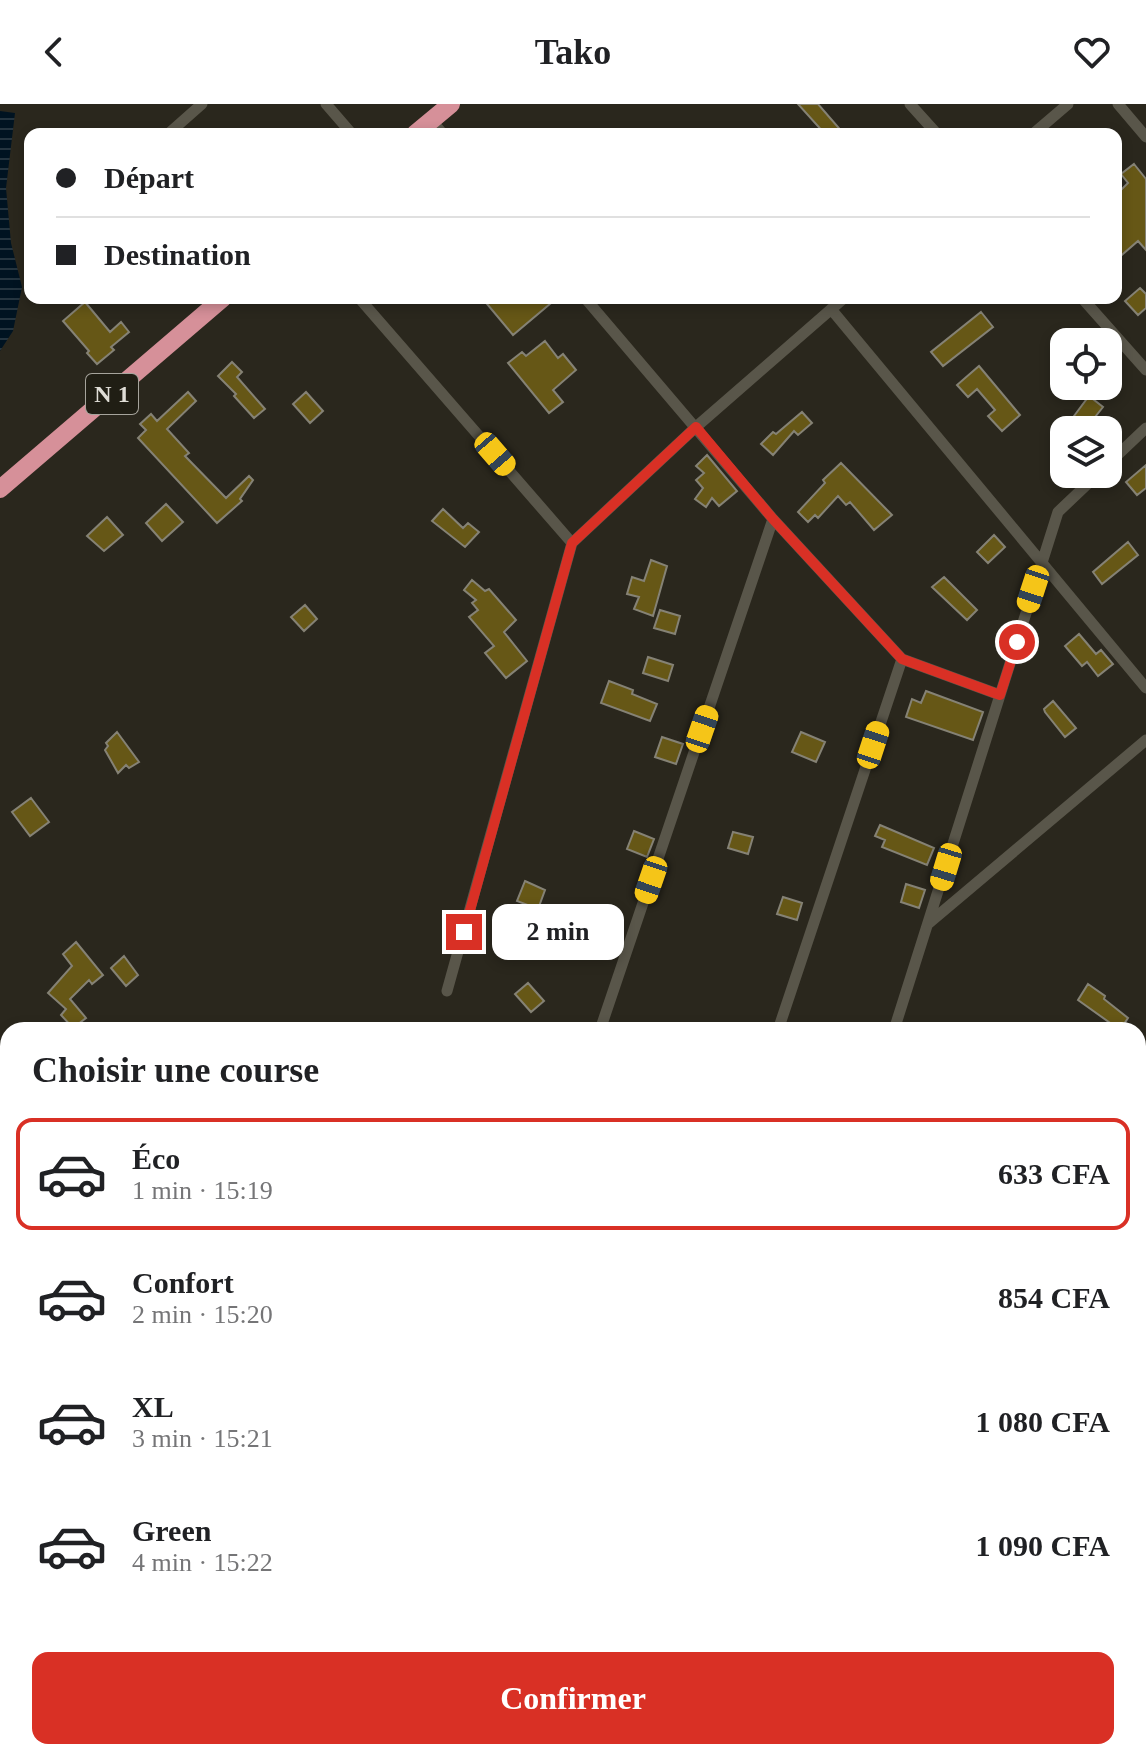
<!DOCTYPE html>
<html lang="fr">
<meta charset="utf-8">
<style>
:root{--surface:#fff;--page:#f6f6f6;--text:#202124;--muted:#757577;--line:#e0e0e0;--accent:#d93025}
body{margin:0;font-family:Georgia,serif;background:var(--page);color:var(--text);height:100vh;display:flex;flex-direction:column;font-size:30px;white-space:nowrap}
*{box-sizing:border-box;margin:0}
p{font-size:26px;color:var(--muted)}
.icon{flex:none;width:44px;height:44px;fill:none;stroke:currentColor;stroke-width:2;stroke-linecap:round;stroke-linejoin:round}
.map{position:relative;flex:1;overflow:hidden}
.side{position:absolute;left:0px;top:918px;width:1146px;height:738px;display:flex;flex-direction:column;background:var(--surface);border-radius:24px 24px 0 0;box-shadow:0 4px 12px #0003}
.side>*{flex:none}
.top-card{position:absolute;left:24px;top:24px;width:1098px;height:176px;border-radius:16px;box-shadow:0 4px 12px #0003;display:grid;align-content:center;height:176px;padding:0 32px;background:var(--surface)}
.buttons{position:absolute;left:1050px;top:224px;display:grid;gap:16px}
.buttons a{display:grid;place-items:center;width:72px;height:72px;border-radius:16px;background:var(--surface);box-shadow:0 4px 12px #0003;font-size:40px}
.end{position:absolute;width:36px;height:36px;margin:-18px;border:10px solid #d93025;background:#fff;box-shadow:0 0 0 4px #fff}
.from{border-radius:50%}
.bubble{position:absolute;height:56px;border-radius:16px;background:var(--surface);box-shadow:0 4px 12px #0003;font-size:26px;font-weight:800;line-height:56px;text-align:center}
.car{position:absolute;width:24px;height:48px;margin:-24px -12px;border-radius:10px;box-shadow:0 0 6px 2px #0007;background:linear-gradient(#f5c518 24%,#345 0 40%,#f5c518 0 76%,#345 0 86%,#f5c518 0)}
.top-card b{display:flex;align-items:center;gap:28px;height:76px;font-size:30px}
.top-card b+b{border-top:2px solid var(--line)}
.top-card i{width:20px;height:20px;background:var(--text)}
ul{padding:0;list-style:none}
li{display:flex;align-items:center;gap:24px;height:112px;margin:0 16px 12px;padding:0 16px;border:4px solid transparent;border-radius:16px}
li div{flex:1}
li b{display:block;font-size:30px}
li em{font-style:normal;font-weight:800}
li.selected{border-color:var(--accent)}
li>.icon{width:72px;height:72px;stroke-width:1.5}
h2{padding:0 32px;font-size:36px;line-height:96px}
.action{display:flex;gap:16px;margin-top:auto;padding:16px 32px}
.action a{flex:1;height:92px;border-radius:16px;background:var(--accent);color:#fff;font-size:32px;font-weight:800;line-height:92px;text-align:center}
header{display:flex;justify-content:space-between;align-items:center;height:104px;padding:0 32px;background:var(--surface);font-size:36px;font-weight:800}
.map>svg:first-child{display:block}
.water{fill:url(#water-rules)}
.building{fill:#665716;stroke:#858275;stroke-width:2}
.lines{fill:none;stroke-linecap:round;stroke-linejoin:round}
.minor{stroke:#59564a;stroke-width:11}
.trunk{stroke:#d69099;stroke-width:18}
.route{stroke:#d93025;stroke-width:10}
.labels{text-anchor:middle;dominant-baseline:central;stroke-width:6;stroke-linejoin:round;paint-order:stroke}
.shield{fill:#201e14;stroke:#a6a49c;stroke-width:2}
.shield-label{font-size:24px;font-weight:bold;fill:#dfddd6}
</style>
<header><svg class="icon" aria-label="back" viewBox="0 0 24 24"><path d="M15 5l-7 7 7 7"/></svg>Tako<svg class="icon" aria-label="heart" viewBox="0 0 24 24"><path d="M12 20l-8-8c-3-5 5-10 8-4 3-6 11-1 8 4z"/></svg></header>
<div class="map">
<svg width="1146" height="1655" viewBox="0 0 1146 1655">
<defs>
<pattern id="water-rules" width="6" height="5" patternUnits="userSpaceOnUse" patternTransform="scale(2)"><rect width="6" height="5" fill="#001321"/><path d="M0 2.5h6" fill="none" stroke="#253540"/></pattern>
</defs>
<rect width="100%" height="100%" fill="#2a271d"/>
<path class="water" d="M0,7L15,9L6,84L11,139L22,183L13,227L0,247Z"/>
<path class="building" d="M798,0H818L844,30H825Z
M1134,60L1146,75V146L1138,137L1116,156V91L1128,79L1121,70Z
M1140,184L1146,190V204L1138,211L1125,197Z
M482,194H557L513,231Z
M85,198L110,228L121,218L129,228L111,243L114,246L97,260L87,249L89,247L63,217Z
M981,208L993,223L943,262L931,248Z
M545,237L558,254L563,250L576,266L553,286L563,298L549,309L508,259L522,248L526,252Z
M232,258L242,268L237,273L265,305L254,314L234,292L236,290L218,272Z
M979,262L1020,311L1002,327L988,312L995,306L977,285L968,293L957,281Z
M188,288L196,297L167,325L189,349L185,352L226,394L249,372L253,376L240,395L242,397L217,419L138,334L146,326L140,320L151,310L157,317Z
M306,288L323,307L310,319L293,300Z
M1089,292L1103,303L1087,323L1074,312Z
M802,308L812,319L798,331L794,327L773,351L761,340L773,328L776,330Z
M707,351L737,387L719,402L712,394L706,403L695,395L703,384L696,376L704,369L696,362Z
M841,359L892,411L874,426L850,398L846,401L838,392L818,414L815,411L808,418L798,408L825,379L823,376Z
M1146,361V384L1137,391L1126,378Z
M166,400L183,418L162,437L146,419Z
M443,405L463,424L468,419L479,428L465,443L432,417Z
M107,413L123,431L104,447L87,432Z
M994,431L1005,443L988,459L977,448Z
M1128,438L1138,451L1102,480L1093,468Z
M651,456L667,462L653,512L634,505L639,493L627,490L632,473L644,477Z
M944,473L977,506L967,516L932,483Z
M472,476L485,487L489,485L516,516L504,528L527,557L506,574L485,549L494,542L469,513L478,506L472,499L476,496L464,486Z
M305,501L317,515L304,527L291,513Z
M660,506L680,512L675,530L654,524Z
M1079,530L1096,550L1101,546L1113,560L1098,572L1087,558L1082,562L1065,542Z
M648,553L673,561L668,577L643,569Z
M609,577L633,586L632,590L657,600L650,617L601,599Z
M926,587L983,608L973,636L906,613L912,595L921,599Z
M1053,597L1076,624L1065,633L1045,608L1044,605Z
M117,628L139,658L129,664L126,661L118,669L105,646L108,642L106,639Z
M801,628L825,638L816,658L792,648Z
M662,633L683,640L676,660L655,653Z
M31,694L49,718L30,732L12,708Z
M880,721L934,744L927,761L882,743L885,736L875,732Z
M634,727L654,735L647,753L627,745Z
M733,728L753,733L748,750L728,744Z
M525,777L545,786L538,805L517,797Z
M906,780L925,786L919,804L901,798Z
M783,793L802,799L797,816L777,810Z
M76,838L103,871L92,880L89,876L70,895L86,914L73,924L61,911L66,905L48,889L72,862L63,850Z
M124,852L138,871L126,882L111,864Z
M528,879L544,897L531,908L515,890Z
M1088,880L1105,892L1104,895L1128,914L1120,926L1078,896Z"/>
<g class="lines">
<path class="minor" d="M326,0L352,30
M910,0L937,30
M1118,0L1146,33
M431,16L443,30
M168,30L202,0
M1033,30L1068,0
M359,194L572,439
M585,194L773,415L600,926
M1082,194L1146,266
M831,205L1146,584
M1108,360L1146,324
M773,415L902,555L1000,591
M929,819L1146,636
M447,887L572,439L696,323L844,194
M778,926L902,555
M894,926L1058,408L1098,370
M0,996L8,1005"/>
<path class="trunk" d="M415,30L451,0
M0,385L223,194"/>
</g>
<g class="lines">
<path class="route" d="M464,828L572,439L696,323L773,415L902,555L1000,591L1017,538"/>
</g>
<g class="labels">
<rect class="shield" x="86" y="270" width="52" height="40" rx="6"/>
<g class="shield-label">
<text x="112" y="290">N 1</text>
</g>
</g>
</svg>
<div class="buttons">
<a><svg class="icon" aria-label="locate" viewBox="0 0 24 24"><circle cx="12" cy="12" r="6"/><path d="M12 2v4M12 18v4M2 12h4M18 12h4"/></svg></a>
<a><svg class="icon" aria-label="layers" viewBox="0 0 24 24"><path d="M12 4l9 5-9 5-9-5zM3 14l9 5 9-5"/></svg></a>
</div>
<i class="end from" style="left:1017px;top:538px"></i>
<i class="end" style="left:464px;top:828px"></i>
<div class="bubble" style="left:492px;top:800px;width:132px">2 min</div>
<i class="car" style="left:495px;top:350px;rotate:139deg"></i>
<i class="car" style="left:1033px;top:485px;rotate:198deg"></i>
<i class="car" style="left:702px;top:625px;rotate:19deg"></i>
<i class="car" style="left:873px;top:641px;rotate:18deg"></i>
<i class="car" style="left:946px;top:763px;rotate:197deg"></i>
<i class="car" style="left:651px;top:776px;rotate:199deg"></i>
<div class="top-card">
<b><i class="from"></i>Départ</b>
<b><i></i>Destination</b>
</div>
<section class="side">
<h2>Choisir une course</h2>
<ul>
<li class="selected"><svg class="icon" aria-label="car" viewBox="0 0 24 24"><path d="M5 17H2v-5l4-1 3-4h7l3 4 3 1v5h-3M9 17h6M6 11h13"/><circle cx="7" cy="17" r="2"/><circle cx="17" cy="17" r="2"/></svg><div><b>Éco</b><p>1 min · 15:19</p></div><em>633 CFA</em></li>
<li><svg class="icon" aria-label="car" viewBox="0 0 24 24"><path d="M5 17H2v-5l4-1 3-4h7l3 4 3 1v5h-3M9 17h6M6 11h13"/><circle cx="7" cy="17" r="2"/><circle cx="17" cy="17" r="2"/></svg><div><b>Confort</b><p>2 min · 15:20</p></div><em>854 CFA</em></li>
<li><svg class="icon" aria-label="car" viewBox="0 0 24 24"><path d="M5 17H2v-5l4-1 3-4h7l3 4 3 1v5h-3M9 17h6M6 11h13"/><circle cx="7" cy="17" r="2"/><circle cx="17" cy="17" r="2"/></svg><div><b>XL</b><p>3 min · 15:21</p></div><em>1 080 CFA</em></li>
<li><svg class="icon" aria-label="car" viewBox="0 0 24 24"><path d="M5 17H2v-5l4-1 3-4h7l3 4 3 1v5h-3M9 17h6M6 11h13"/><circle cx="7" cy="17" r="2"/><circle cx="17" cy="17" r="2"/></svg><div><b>Green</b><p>4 min · 15:22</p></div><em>1 090 CFA</em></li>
</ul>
<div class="action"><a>Confirmer</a></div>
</section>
</div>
